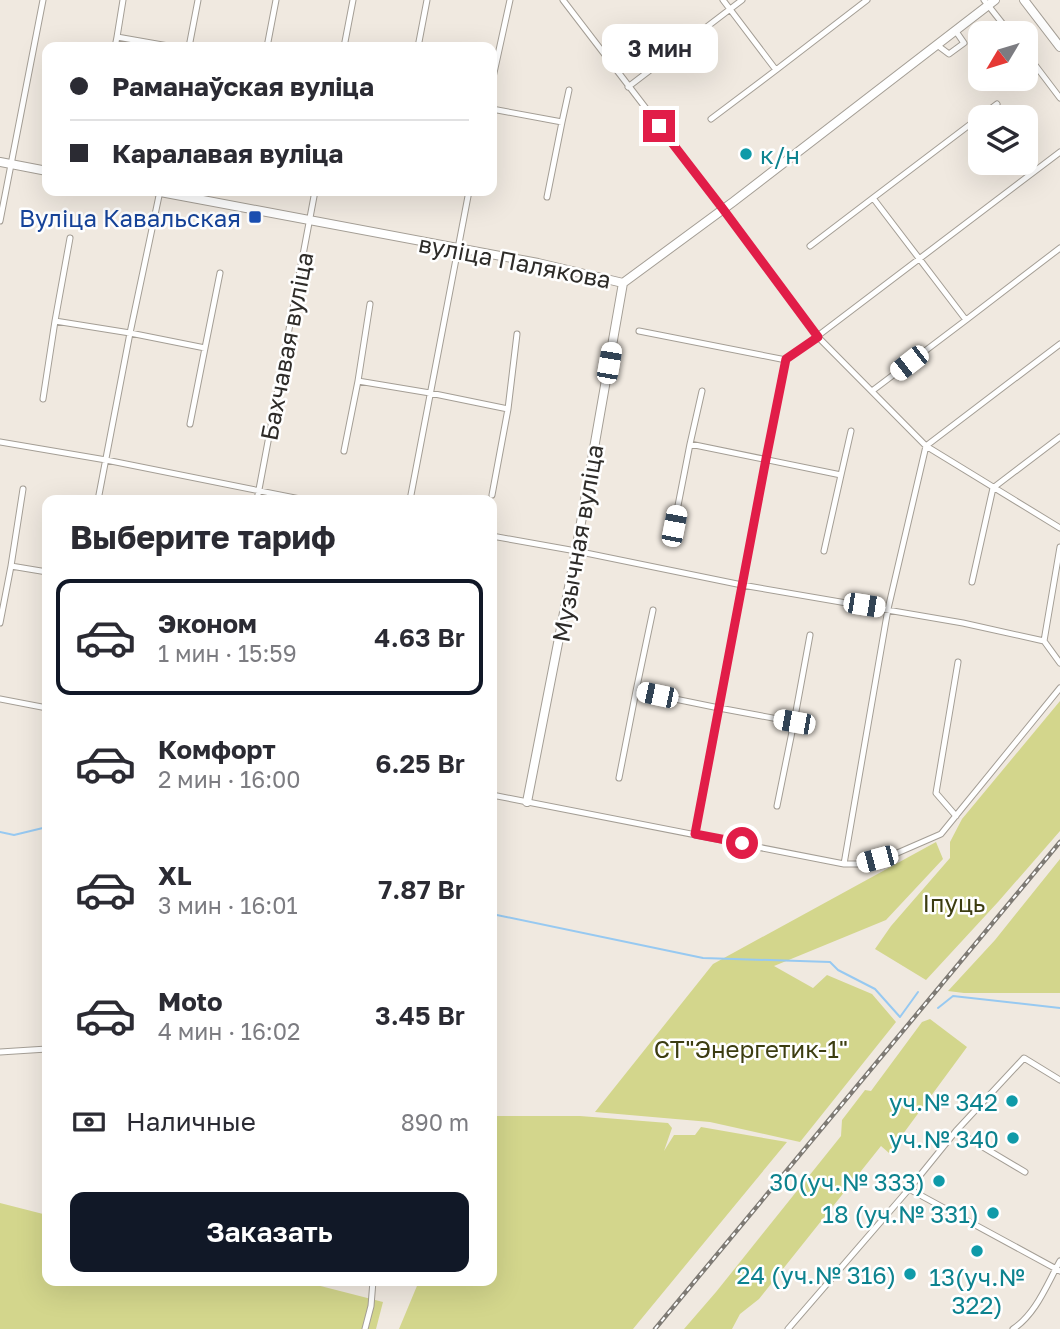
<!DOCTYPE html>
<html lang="ru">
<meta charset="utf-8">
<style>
:root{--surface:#fff;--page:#f2f2f3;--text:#2b2b33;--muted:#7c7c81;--line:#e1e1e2;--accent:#111827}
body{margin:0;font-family:"Golos Text",sans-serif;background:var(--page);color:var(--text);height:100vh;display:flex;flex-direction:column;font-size:26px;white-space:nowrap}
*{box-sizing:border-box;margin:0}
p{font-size:23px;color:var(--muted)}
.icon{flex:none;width:38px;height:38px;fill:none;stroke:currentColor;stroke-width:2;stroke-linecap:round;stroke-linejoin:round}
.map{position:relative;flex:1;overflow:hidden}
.details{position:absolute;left:42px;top:495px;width:455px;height:791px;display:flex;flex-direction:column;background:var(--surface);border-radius:14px;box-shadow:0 7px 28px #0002}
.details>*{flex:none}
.banner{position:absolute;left:42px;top:42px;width:455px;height:154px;border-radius:14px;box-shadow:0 7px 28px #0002;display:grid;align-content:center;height:154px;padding:0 28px;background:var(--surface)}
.needle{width:46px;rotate:232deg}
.buttons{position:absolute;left:968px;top:21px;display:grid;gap:14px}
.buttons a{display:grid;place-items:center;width:70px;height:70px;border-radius:14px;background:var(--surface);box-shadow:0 7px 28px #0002;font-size:35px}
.end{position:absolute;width:32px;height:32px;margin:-16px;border:9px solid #e11d48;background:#fff;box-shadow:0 0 0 4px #fff}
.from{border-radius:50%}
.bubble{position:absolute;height:49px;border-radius:14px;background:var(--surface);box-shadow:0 7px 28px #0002;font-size:23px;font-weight:600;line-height:49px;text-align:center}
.car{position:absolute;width:21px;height:42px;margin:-21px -10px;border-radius:9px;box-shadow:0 0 5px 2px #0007;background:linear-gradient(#fff 24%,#345 0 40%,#fff 0 76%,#345 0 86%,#fff 0)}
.banner b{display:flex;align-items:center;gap:24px;height:66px;font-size:26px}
.banner b+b{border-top:2px solid var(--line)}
.banner i{width:18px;height:18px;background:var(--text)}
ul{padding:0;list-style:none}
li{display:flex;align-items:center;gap:21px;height:116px;margin:0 14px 10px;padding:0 14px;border:4px solid transparent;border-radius:14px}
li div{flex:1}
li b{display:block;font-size:26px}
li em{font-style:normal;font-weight:600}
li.current{border-color:var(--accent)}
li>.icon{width:63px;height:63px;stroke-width:1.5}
h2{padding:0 28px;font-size:32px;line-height:84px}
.pay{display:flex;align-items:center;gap:18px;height:77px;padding:0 28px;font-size:26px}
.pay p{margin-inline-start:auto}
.cta{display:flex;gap:14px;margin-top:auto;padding:14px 28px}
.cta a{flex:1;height:80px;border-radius:14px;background:var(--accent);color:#fff;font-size:28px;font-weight:600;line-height:80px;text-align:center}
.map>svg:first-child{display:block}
.green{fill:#d3d68c}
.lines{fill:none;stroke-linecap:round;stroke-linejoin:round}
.stream{stroke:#97c9f1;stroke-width:2}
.street-casing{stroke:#a49e95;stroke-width:7}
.secondary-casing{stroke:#a49e95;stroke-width:10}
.street{stroke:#fff;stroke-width:5}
.secondary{stroke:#fff;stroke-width:8}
.rail-casing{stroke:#7e7a74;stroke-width:4.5}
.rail{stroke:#fff;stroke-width:2;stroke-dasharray:5;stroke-linecap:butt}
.route{stroke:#e11d48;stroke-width:9}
.culture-dot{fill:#0f9aa8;stroke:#fff;stroke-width:2.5}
.transit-dot{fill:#1a4fb4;stroke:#fff;stroke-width:2.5}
.labels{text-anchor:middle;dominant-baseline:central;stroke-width:5;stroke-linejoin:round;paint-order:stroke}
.culture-label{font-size:24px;fill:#0d838f;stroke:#fff;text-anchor:end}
.transit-label{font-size:24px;fill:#164399;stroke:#fff;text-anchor:end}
.street-label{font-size:24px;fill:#2e2c29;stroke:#fff}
.park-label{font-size:24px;fill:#3c3d11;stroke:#fff}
</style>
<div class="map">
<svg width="1060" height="1329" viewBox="0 0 1060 1329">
<rect width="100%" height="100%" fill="#f0e9e0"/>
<path class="green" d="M1060,701V831L998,902L926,980L875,949L891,926L950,858V842L962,819Z
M936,842L943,859L886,920L774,966L813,988L827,975L872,994L896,1022L800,1142L710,1122L595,1112L713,964Z
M1060,859V993H964L948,991L995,940Z
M930,1019L967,1047L889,1153L881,1146L759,1299L740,1314L732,1329H684L716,1292L841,1136L842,1120L865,1090L871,1091L922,1022Z
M492,1116H580L668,1123L672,1128L664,1151L674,1135H695L701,1127L787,1142L633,1329H399L419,1281H492Z
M0,1203L47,1215V1281H301L383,1302L376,1329H0Z"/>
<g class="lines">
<path class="stream" d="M0,832L14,835L47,827
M492,914L703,958L830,962L838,970L875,989L900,1017L918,992
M938,1008L953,996L1060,1008"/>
<g class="street-casing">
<path id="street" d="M563,0L723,209L818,337L926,446L1060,528
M984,0L1010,33
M117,37L123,0
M937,45L949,54L964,43L955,30
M115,47L117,37L174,47
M189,47L198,0
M267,47L276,0
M344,47L353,0
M418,47L427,0
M1026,53L1060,98
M776,70L867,0
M492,82L510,0
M628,87L742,0
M492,109L562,122L547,197
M711,119L776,70L723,0
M562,122L569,90
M873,198L997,104
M0,221L43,0
M810,246L873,198L966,320L872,391
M966,320L1060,248
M55,321L70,238
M639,331L786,360
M205,348L220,273
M358,381L370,304
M43,399L55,321L130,333L205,348L190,424
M508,409L517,334
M0,442L106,460L305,500
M690,444L702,391
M344,451L358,381L430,393L508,409L492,495
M841,475L851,431
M98,500L130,333L160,191
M257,500L315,191
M410,500L469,191
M674,526L690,444L841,475L824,551
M492,536L576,551L742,585L963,623L1044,641L1060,663
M11,566L23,489
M972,582L993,488L1060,437
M0,623L11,566L47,572
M1044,641L1060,547
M636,691L653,610
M0,699L47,708
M794,722L810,635
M619,778L636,691L719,708L794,722L777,806
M492,795L844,864H859L895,854L941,834L1060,688
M956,816L936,793L958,662
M695,834L766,459L786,360L1060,152
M844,864L888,609L926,446L1060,344
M0,1052L47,1049
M956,1131L1025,1172
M909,1189L1060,1271
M365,1329L371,1306L373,1281
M788,1329L909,1189L956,1131L1024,1058L1060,1080
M1013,1329C1036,1314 1047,1284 1060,1261"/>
</g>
<g class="secondary-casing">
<path id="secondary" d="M1024,0L1060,47
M0,162L47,171
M155,191L538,263L623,283L733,202L995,0
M527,802L576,551L623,283"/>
</g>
<use href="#street" class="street"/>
<use href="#secondary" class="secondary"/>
<g class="rail-casing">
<path id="rail" d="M655,1329L1060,842"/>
</g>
<use href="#rail" class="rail"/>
</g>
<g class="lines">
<path class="route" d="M659,126L723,209L818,337L786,359L766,459L695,834L742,843"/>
</g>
<g class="culture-dot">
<circle cx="746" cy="154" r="7"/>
<circle cx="1012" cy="1101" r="7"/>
<circle cx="1013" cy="1138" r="7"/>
<circle cx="939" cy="1181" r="7"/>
<circle cx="993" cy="1213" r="7"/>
<circle cx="977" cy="1251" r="7"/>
<circle cx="910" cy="1274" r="7"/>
</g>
<rect class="transit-dot" x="248" y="210" width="14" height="14" rx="3.5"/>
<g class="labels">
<g class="culture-label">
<text x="760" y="154" text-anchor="start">к/н</text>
<text x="998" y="1101">уч.№ 342</text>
<text x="999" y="1138">уч.№ 340</text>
<text x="925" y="1181">30(уч.№ 333)</text>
<text x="979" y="1213">18 (уч.№ 331)</text>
<text x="896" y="1274">24 (уч.№ 316)</text>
<text x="977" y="1276" text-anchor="middle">13(уч.№<tspan x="977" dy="28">322)</tspan></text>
</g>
<g class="transit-label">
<text x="241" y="217">Вуліца Кавальская</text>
</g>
<g class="street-label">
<text transform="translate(515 261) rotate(11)">вуліца Палякова</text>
<text transform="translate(286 346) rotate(-79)">Бахчавая вуліца</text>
<text transform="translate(577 543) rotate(-80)">Музычная вуліца</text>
</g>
<g class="park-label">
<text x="954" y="902">Іпуць</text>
<text x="751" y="1048">СТ"Энергетик-1"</text>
</g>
</g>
</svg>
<div class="buttons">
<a><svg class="needle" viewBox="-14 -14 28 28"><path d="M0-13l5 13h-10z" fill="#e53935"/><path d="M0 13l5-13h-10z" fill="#7c7c81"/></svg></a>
<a><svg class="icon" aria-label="layers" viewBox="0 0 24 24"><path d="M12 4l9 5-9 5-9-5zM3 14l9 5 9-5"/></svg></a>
</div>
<i class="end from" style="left:742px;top:843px"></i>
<i class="end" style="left:659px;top:126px"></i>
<div class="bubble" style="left:602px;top:24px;width:116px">3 мин</div>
<i class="car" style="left:609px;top:363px;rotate:10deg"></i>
<i class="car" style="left:909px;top:363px;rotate:232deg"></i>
<i class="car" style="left:674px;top:526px;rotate:11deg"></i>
<i class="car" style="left:864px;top:605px;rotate:99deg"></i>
<i class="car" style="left:657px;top:695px;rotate:282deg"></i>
<i class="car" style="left:794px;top:722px;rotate:280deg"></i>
<i class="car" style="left:877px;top:859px;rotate:255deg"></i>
<div class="banner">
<b><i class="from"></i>Раманаўская вуліца</b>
<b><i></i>Каралавая вуліца</b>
</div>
<section class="details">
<h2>Выберите тариф</h2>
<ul>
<li class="current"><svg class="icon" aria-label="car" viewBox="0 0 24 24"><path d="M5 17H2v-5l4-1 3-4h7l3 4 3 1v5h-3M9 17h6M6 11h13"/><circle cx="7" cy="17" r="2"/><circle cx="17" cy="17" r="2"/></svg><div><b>Эконом</b><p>1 мин · 15:59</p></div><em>4.63 Br</em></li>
<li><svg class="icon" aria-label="car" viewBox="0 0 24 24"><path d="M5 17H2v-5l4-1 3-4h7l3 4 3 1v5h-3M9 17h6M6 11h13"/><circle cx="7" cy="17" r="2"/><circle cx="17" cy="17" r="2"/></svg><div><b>Комфорт</b><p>2 мин · 16:00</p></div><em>6.25 Br</em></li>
<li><svg class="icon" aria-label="car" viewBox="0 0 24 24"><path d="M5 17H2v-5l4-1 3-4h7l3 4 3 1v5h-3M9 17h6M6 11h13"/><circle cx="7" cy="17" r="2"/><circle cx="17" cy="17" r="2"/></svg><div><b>XL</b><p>3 мин · 16:01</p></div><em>7.87 Br</em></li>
<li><svg class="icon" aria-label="car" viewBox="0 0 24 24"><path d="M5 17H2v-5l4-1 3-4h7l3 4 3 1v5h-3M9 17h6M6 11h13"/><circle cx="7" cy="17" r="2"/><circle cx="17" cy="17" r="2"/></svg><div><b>Moto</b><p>4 мин · 16:02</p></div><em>3.45 Br</em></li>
</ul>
<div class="pay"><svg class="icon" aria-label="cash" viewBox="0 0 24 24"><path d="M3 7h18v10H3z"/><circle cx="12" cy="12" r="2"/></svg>Наличные<p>890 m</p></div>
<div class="cta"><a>Заказать</a></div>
</section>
</div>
